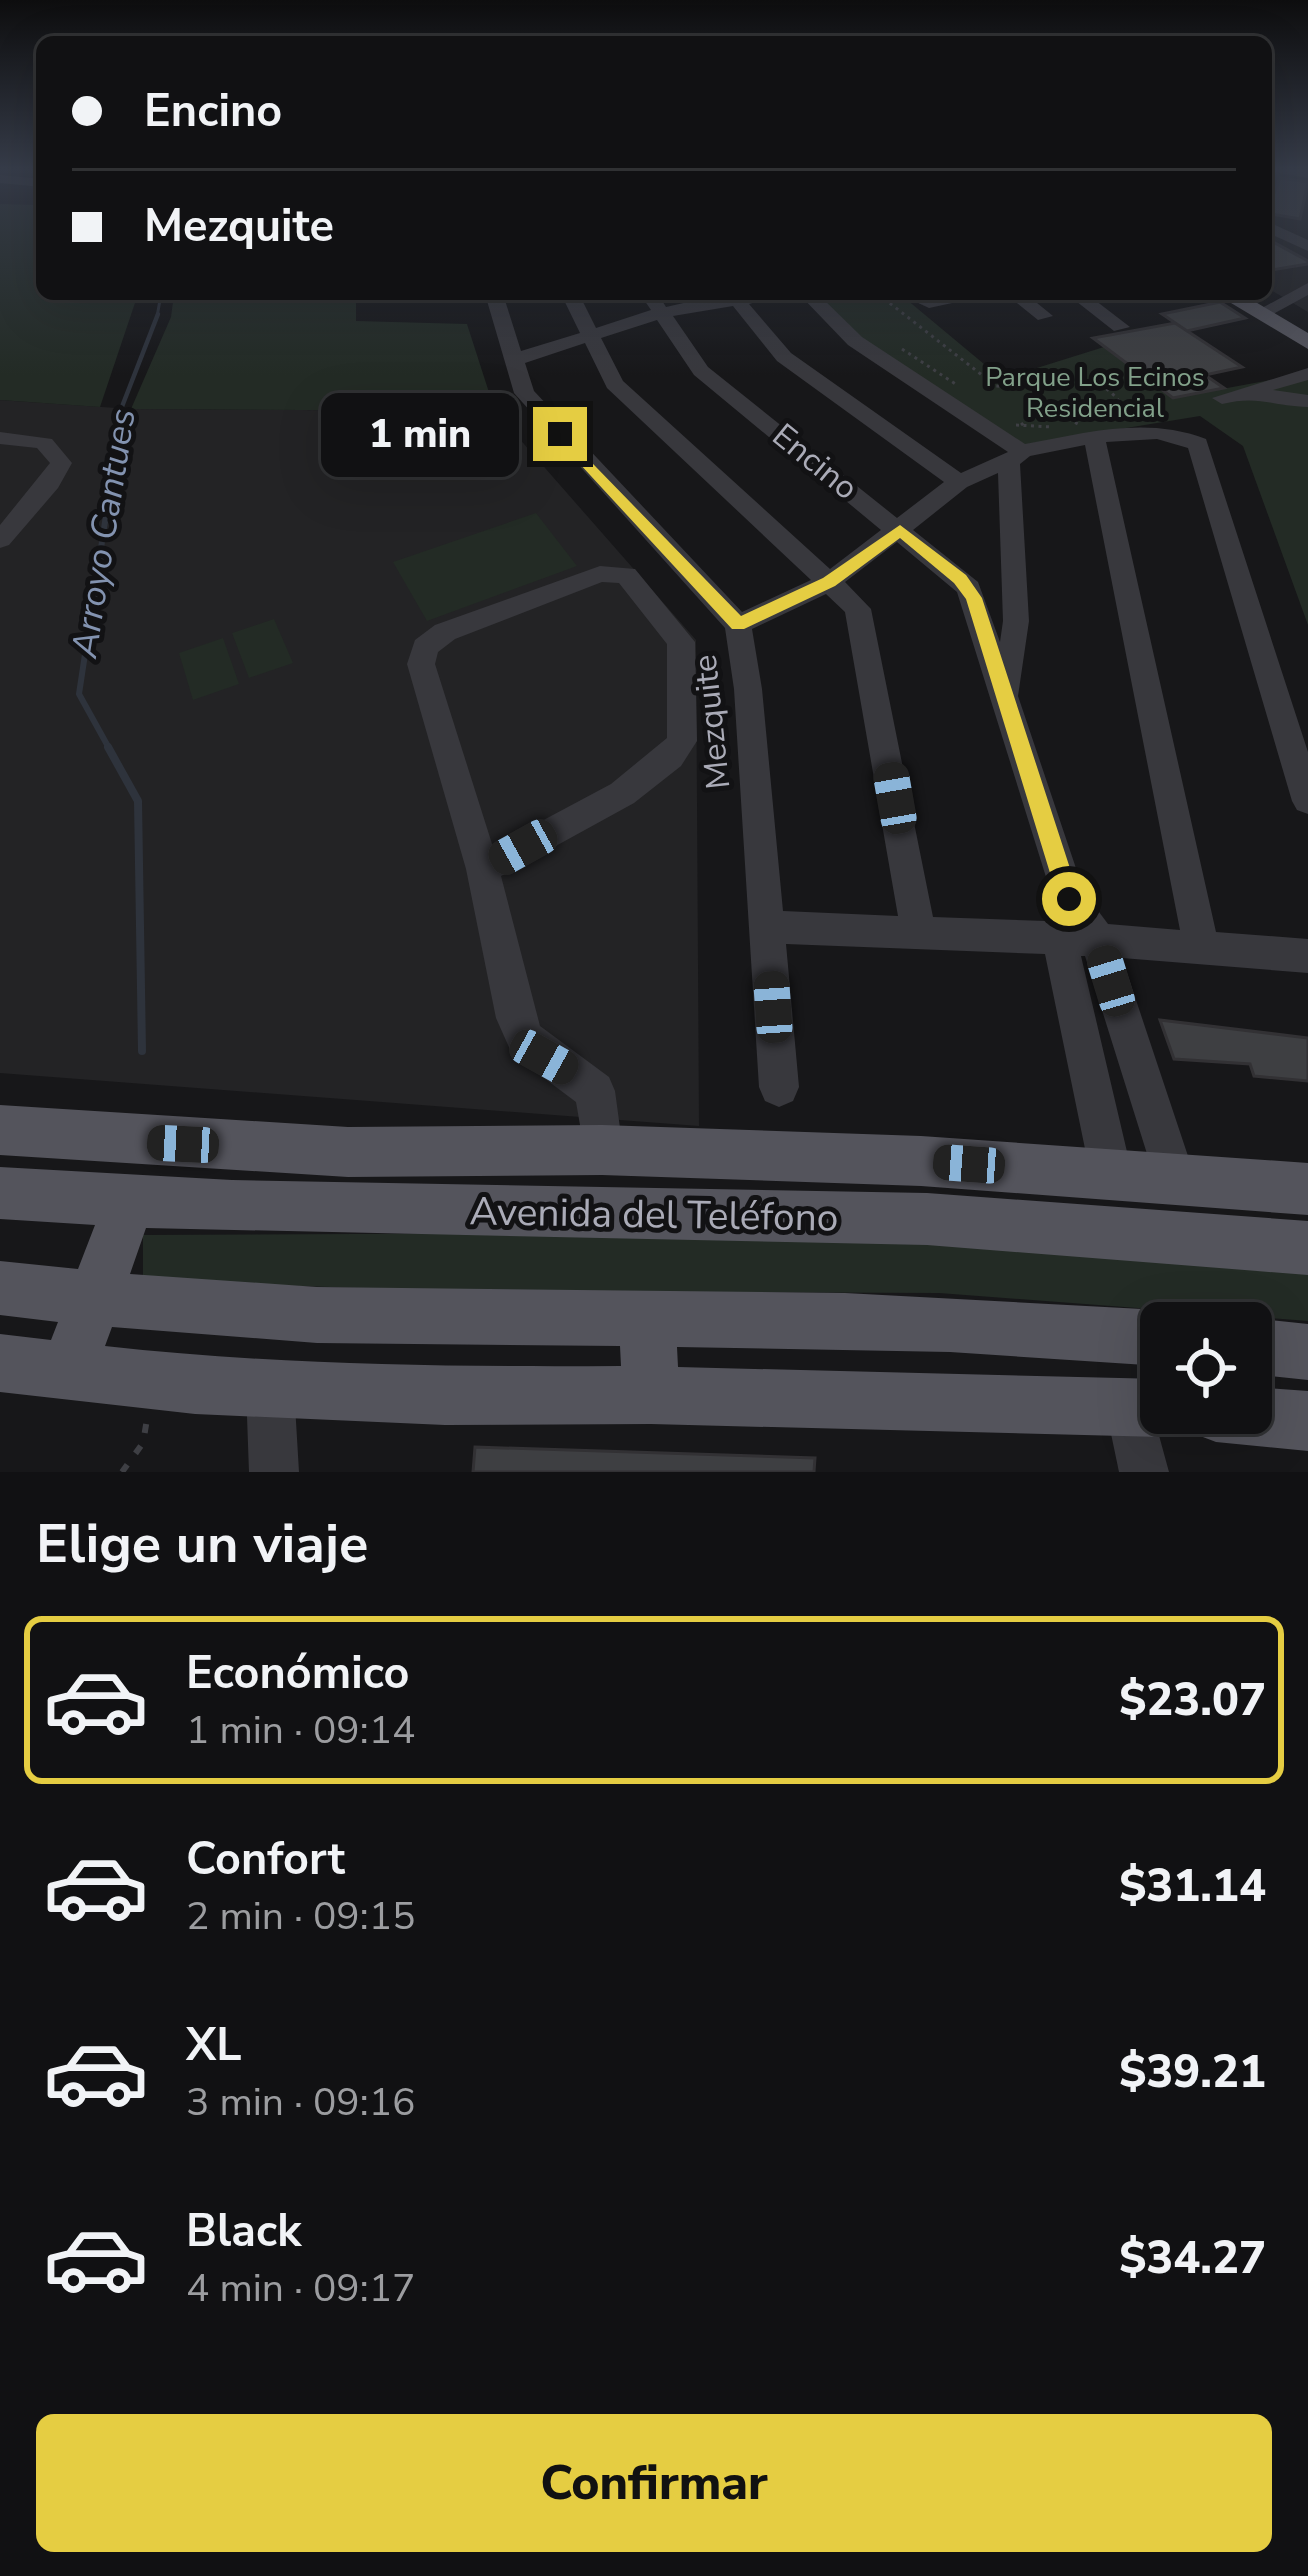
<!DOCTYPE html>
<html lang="es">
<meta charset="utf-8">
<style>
:root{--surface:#111113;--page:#1e1f21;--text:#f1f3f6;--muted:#9c9da0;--line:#303133;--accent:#e5cd42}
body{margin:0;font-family:"Nunito Sans",sans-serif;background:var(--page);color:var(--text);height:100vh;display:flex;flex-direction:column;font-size:45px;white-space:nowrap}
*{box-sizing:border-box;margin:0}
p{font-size:39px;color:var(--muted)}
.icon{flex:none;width:66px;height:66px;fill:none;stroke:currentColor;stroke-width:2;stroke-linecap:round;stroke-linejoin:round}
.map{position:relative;height:1472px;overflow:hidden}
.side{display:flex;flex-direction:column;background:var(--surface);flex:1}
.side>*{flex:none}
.top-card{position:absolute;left:36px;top:36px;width:1236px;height:264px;border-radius:18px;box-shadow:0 12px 48px #0002,0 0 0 3px var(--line);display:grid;align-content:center;height:264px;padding:0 36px;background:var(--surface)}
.fabs{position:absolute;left:1140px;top:1302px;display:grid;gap:24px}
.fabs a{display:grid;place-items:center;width:132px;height:132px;border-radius:18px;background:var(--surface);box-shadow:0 12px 48px #0002,0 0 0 3px var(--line);font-size:60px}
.end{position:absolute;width:54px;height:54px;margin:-27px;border:15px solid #e5cd42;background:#111;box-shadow:0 0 0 6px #111}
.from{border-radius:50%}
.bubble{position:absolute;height:84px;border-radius:18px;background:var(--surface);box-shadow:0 12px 48px #0002,0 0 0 3px var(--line);font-size:39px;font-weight:800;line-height:84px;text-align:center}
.car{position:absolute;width:36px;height:72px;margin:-36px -18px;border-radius:15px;box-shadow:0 0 9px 3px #0007;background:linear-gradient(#222 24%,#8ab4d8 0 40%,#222 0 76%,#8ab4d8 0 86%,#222 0)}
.top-card b{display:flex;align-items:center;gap:42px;height:114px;font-size:45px}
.top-card b+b{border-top:3px solid var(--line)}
.top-card i{width:30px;height:30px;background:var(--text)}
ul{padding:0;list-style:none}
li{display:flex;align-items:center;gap:36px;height:168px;margin:0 24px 18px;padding:0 12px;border:6px solid transparent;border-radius:18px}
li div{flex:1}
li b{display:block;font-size:45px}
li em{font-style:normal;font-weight:800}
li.selected{border-color:var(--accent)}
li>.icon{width:108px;height:108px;stroke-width:1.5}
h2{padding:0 36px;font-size:54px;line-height:144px}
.action{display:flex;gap:24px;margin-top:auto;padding:24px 36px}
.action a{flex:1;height:138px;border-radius:18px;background:var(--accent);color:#111;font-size:48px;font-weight:800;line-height:138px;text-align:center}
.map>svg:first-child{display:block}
.built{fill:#232325}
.green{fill:#232b25}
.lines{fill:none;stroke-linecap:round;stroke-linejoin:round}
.stream-far3{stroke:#2e333c;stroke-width:3}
.stream-far2{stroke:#2e333c;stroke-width:4.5}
.stream-far1{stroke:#2e333c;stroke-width:6}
.stream{stroke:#2e333c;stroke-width:8}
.building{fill:#3e3f42;stroke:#323134;stroke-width:3}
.path-far1{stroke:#3e3f44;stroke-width:3;stroke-dasharray:3 4.5;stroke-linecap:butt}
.path{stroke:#3e3f44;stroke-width:6;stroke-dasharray:9 14;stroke-linecap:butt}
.minor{fill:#38383d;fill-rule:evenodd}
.major{fill:#54545c;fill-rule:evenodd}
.route{fill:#e5cd42}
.labels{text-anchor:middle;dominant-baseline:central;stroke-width:10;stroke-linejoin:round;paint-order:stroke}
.far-park-label{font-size:27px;fill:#82a18a;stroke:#121214}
.street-label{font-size:33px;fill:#aaabb7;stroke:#121214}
.water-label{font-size:36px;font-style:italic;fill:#8393b0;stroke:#121214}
.near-street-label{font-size:39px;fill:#aaabb7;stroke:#121214}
</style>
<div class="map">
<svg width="1308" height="1472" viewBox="0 0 1308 1472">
<rect width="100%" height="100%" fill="#171719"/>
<path class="built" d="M1266,169H1308V312L1266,287Z
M0,400L131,409L495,411L696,640L699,1126L0,1073Z"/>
<path class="green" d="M0,204L42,205V294H138L100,407L0,400Z
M174,294H356V321L467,324L495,411L131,409L171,317Z
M816,294H900L1002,379L1104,347L1173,398L1308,373V625L1243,446L1200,416L1022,445L847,330Z
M536,513L577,566L427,621L393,562Z
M274,619L293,663L249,678L232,633Z
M223,638L239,684L193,700L179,653Z
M587,1233L1048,1248L1308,1274V1321L939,1293L451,1291L143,1281V1235Z"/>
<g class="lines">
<path class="stream-far3" d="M157,317L161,294"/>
<path class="stream-far2" d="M107,505L116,422L158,314"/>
<path class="stream-far1" d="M108,502L79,694L110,750"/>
<path class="stream" d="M108,747L138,801L142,1051"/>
</g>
<path class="building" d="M1280,178L1308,182L1300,219L1266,213Z
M1266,238L1308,261V264L1266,271Z
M1220,302L1245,318L1187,331L1162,314Z
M1175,323L1242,367L1205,375L1224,388L1173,398L1093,338Z
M1160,1020L1308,1038V1081L1254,1076L1250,1064L1174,1059Z
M475,1447L815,1458L814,1472H473Z"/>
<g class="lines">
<path class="path-far1" d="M878,294L996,386C1044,390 1089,358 1122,405L1098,420
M902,349L957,385
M1062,415L1078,424
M1016,425L1052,427
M1021,425L1039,410"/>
<path class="path" d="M122,1472L143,1443L147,1419"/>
<path class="minor" d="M1272,169L1308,170V178L1274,172Z
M0,175L42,179V187L0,183Z
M1266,221L1308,240V251L1266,232Z
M1308,283V295L1266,318L1251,314Z
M485,294H503L521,351L580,333L561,294H579L596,328L651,310L640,294H658L666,307L723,294H784L749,304L791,353L961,473L1008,452L848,345L799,294H818L862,337L1025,444C1087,433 1145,416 1206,439L1308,752V814L1297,810L1292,801L1188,448L1157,439L1106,442L1216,932L1308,939V973L1122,958L1195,1177L1189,1192L1174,1198L1159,1192L1085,956H1081L1132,1173L1126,1188L1111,1194L1096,1188L1090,1173L1045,954L786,944L799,1087L793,1101L779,1107L765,1101L759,1087L734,689L725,628L514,393ZM733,306L777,361L944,482L897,518L708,367L673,316ZM657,320L694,375L881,530L830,569L623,381L601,338ZM585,343L607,388L811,580L742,612L534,391L525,363ZM1085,445L1180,930L1108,924L1084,892L1018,696L1029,621L1020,464L1030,456ZM998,473L1003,621L1000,642L978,582L913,530L967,487ZM897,542L957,592L1056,909L1046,921L933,917L871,609L845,582ZM826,594L845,612L898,916L783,911L762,689L752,629Z
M899,294H994L929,308Z
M1006,294H1026L1053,316L1038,320Z
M1067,294H1087L1130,327L1114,331Z
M1308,368V380L1273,390L1308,395V407C1271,406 1259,395 1222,404L1212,398Z
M0,432L52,439L72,463L58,488L9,545L0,548V525L50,463L37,448L0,444Z
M600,566L635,569L695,642L697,741L681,766L634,803L501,876L540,1026L609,1077L615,1091L623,1150L617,1165L602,1171L587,1165L576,1102L512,1054L496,1018L466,869L407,664L415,640L435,625ZM602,582L619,583L667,644V738L611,784L493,847L435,664L438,652L455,639Z
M270,1364L287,1371L294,1388L299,1472H249L246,1388L253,1371Z
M1129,1381L1146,1388L1169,1472H1119L1105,1405L1112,1388Z"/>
<path class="major" d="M1216,294H1242L1308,333V349Z
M0,1105L348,1127L602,1125L921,1136L1308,1163V1215L921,1186L602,1175L348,1177L0,1155Z
M0,1167L232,1180L927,1193L1308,1221V1275L927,1245L146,1228L130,1274L317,1287L845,1293L1161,1310L1183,1323H1161V1366L950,1352L677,1347L678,1367L1161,1379V1413H1251V1387L1308,1391V1451L1216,1442L1195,1434L1187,1415L1182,1429L1161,1437L651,1424L445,1425L195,1414L0,1392V1334L51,1340L58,1322L0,1315V1261L78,1269L95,1225L0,1219ZM112,1327L317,1343L620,1346L621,1366C449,1367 277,1365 105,1346Z
M1251,1318L1308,1324V1380L1251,1374V1323H1238Z"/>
</g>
<linearGradient id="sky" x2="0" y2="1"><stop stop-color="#0d0d0e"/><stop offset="0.45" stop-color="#363c49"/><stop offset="1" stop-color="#363c49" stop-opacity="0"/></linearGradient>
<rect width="1308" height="375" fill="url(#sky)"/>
<path class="route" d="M560,430L741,616L823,578L900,525L966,575L982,598L1080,899L1077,907L1069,909L1058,899L966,599L954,583L900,538L835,586L744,629H732L555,437Z"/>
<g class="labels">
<g class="far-park-label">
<text x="1095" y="377">Parque Los Ecinos<tspan x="1095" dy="31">Residencial</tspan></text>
</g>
<g class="street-label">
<text transform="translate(815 462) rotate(39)">Encino</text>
<text transform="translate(712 722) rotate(-96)">Mezquite</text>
</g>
<g class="water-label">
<text transform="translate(104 533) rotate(-81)">Arroyo Cantues</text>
</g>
<g class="near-street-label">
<text transform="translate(654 1215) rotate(1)">Avenida del Teléfono</text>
</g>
</g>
</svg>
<div class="fabs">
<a><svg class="icon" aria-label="locate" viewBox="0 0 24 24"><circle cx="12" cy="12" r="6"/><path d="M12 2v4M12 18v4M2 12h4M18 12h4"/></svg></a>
</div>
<i class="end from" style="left:1069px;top:899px"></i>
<i class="end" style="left:560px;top:434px"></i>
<div class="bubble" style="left:321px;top:393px;width:198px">1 min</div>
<i class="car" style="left:895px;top:798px;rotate:350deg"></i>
<i class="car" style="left:523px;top:847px;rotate:241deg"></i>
<i class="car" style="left:1111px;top:981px;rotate:343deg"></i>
<i class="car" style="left:773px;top:1007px;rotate:356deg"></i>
<i class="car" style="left:544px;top:1057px;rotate:119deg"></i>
<i class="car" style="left:183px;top:1144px;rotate:273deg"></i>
<i class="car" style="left:969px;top:1164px;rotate:274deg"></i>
<div class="top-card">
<b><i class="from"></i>Encino</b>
<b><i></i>Mezquite</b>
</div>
</div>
<section class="side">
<h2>Elige un viaje</h2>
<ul>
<li class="selected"><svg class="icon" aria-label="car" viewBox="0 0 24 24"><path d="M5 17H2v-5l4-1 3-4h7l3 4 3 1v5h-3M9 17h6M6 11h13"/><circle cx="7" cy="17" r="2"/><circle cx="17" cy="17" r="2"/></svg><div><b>Económico</b><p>1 min · 09:14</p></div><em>$23.07</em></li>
<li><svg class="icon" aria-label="car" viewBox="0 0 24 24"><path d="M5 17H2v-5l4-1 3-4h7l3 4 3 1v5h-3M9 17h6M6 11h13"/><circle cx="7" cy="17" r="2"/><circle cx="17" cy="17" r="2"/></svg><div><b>Confort</b><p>2 min · 09:15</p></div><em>$31.14</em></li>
<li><svg class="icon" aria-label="car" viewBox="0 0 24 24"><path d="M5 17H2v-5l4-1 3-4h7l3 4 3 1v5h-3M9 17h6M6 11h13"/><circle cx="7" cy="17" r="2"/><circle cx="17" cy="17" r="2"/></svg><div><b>XL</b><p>3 min · 09:16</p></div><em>$39.21</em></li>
<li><svg class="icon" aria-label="car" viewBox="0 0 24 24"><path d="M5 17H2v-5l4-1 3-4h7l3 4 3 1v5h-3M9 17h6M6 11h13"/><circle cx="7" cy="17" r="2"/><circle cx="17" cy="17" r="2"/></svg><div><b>Black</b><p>4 min · 09:17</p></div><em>$34.27</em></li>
</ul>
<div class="action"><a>Confirmar</a></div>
</section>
